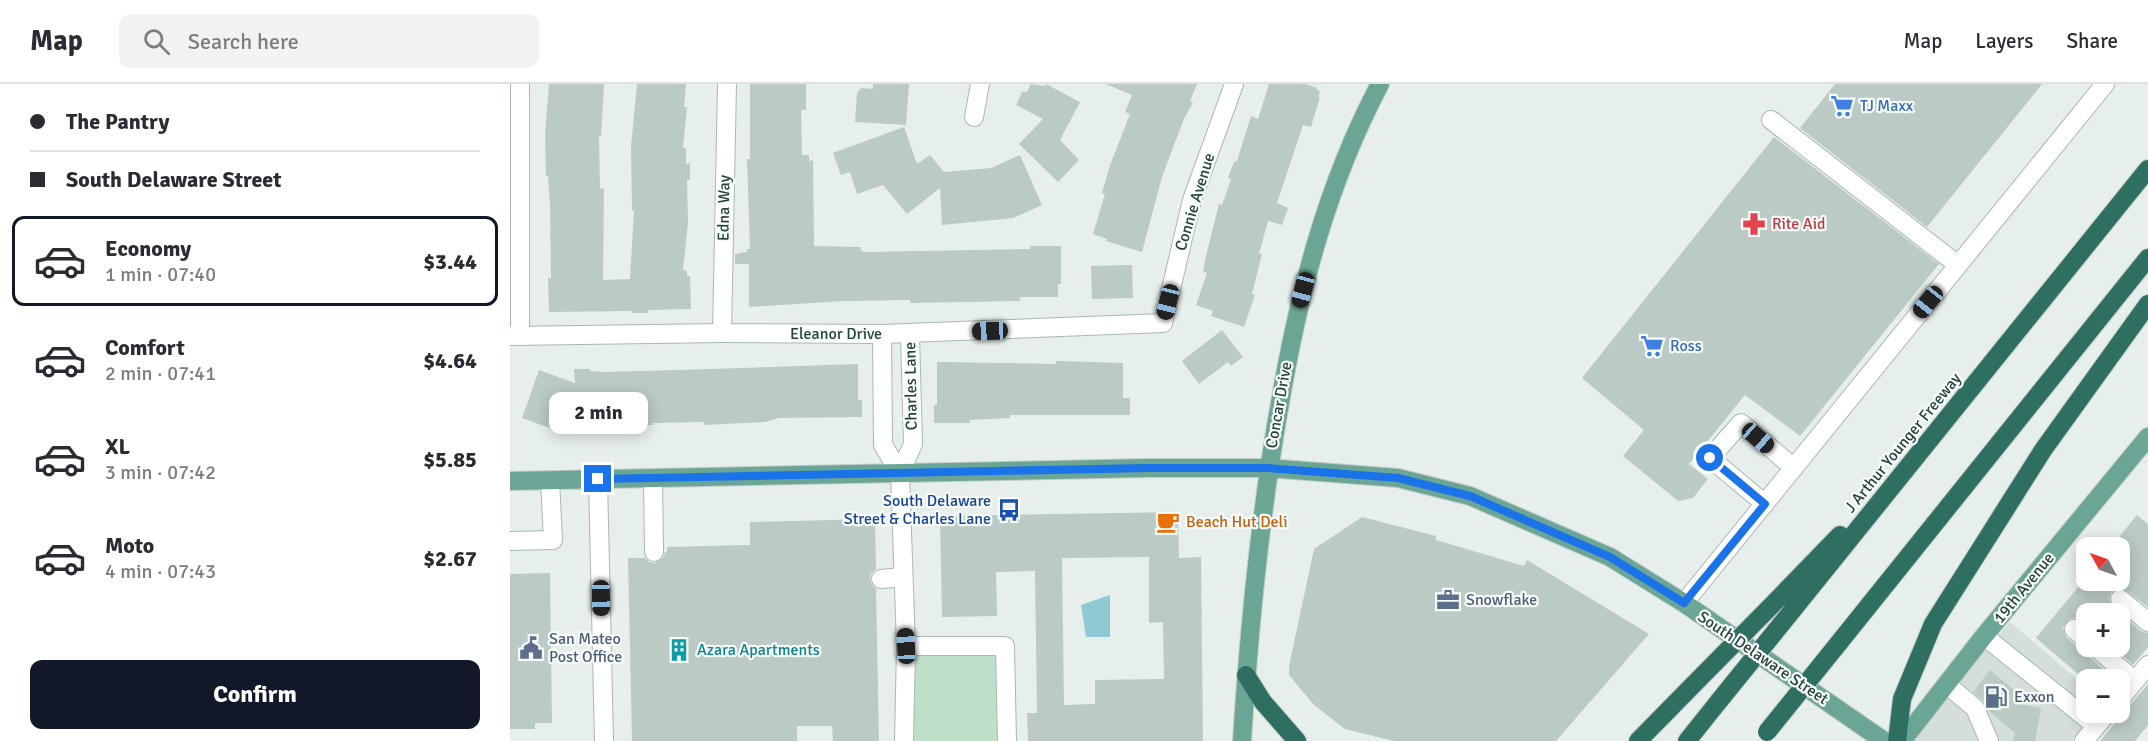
<!DOCTYPE html>
<meta charset="utf-8">
<style>
:root{--surface:#fff;--page:#f2f2f3;--text:#2b2b33;--muted:#7c7c81;--line:#e1e1e2;--accent:#111827}
body{margin:0;font-family:Signika,sans-serif;background:var(--page);color:var(--text);height:100vh;display:flex;flex-direction:column;font-size:22px;white-space:nowrap}
*{box-sizing:border-box;margin:0}
p{font-size:20px;color:var(--muted)}
.icon{flex:none;width:33px;height:33px;fill:none;stroke:currentColor;stroke-width:2;stroke-linecap:round;stroke-linejoin:round}
.map{position:relative;flex:1;overflow:hidden}
.details{display:flex;flex-direction:column;background:var(--surface);width:510px}
.details>*{flex:none}
.guide{display:grid;align-content:center;height:132px;padding:0 30px;background:var(--surface)}
.needle{width:39px;rotate:310deg}
.controls{position:absolute;left:1566px;top:453px;display:grid;gap:12px}
.controls a{display:grid;place-items:center;width:54px;height:54px;border-radius:12px;background:var(--surface);box-shadow:0 3px 15px #0003;font-size:30px}
.end{position:absolute;width:27px;height:27px;margin:-14px;border:8px solid #1a73e8;background:#fff;box-shadow:0 0 0 3px #fff}
.from{border-radius:50%}
.bubble{position:absolute;height:42px;border-radius:12px;background:var(--surface);box-shadow:0 3px 15px #0003;font-size:20px;font-weight:800;line-height:42px;text-align:center}
.car{position:absolute;width:18px;height:36px;margin:-18px -9px;border-radius:8px;box-shadow:0 0 4px 2px #0007;background:linear-gradient(#222 24%,#8ab4d8 0 40%,#222 0 76%,#8ab4d8 0 86%,#222 0)}
.guide b{display:flex;align-items:center;gap:21px;height:57px;font-size:22px}
.guide b+b{border-top:2px solid var(--line)}
.guide i{width:15px;height:15px;background:var(--text)}
ul{padding:0;list-style:none}
li{display:flex;align-items:center;gap:18px;height:90px;margin:0 12px 9px;padding:0 18px;border:3px solid transparent;border-radius:12px}
li div{flex:1}
li b{display:block;font-size:22px}
li em{font-style:normal;font-weight:800}
li.active{border-color:var(--accent)}
li>.icon{width:54px;height:54px;stroke-width:1.5}
.action{display:flex;gap:12px;margin-top:auto;padding:12px 30px}
.action a{flex:1;height:69px;border-radius:12px;background:var(--accent);color:#fff;font-size:24px;font-weight:800;line-height:69px;text-align:center}
header{display:flex;align-items:center;gap:36px;box-sizing:border-box;height:84px;padding:0 30px;background:var(--surface);border-bottom:2px solid var(--line)}
header strong{font-size:28px}
nav{display:flex;gap:33px;margin-inline-start:auto;font-size:21px}
.search{width:420px;height:54px;background:var(--page);display:flex;align-items:center;gap:15px;box-sizing:border-box;padding:0 21px;border-radius:12px;color:var(--muted);font-size:22px}
main{display:flex;flex:1;min-height:0}
.map>svg:first-child{display:block}
.built{fill:#d4dfda}
.green{fill:#bfe0c8}
.water{fill:#8ec9d4}
.building{fill:#bbcac4;fill-rule:evenodd}
.lines{fill:none;stroke-linecap:round;stroke-linejoin:round}
.minor-casing{stroke:#a8b8b2;stroke-width:20}
.major-casing{stroke:#c2cac8;stroke-width:20}
.highway-casing{stroke:#c2cac8;stroke-width:20}
.minor{stroke:#fff;stroke-width:18}
.major{stroke:#6aa596;stroke-width:18}
.highway{stroke:#2f6f62;stroke-width:18}
.highway-bridge-casing{stroke:#c2cac8;stroke-width:20;stroke-linecap:butt}
.highway-bridge{stroke:#2f6f62;stroke-width:18}
.route{stroke:#1a73e8;stroke-width:8}
.labels{text-anchor:middle;dominant-baseline:central;stroke-width:4.5;stroke-linejoin:round;paint-order:stroke}
.shop-label{font-size:16px;fill:#366cbe;stroke:#f7fbf9;text-anchor:start}
.street-label{font-size:16px;fill:#24423a;stroke:#f7fbf9}
.health-label{font-size:16px;fill:#be3a42;stroke:#f7fbf9;text-anchor:start}
.transit-label{font-size:16px;fill:#164399;stroke:#f7fbf9;text-anchor:end}
.food-label{font-size:16px;fill:#c56008;stroke:#f7fbf9;text-anchor:start}
.service-label{font-size:16px;fill:#4e5e75;stroke:#f7fbf9;text-anchor:start}
.culture-label{font-size:16px;fill:#0d838f;stroke:#f7fbf9;text-anchor:start}
</style>
<header>
<strong>Map</strong>
<div class="search"><svg class="icon" aria-label="search" viewBox="0 0 24 24"><circle cx="10" cy="10" r="6"/><path d="M15 15l6 6"/></svg>Search here</div>
<nav><a>Map</a><a>Layers</a><a>Share</a></nav>
</header>
<main>
<section class="details">
<div class="guide">
<b><i class="from"></i>The Pantry</b>
<b><i></i>South Delaware Street</b>
</div>
<ul>
<li class="active"><svg class="icon" aria-label="car" viewBox="0 0 24 24"><path d="M5 17H2v-5l4-1 3-4h7l3 4 3 1v5h-3M9 17h6M6 11h13"/><circle cx="7" cy="17" r="2"/><circle cx="17" cy="17" r="2"/></svg><div><b>Economy</b><p>1 min · 07:40</p></div><em>$3.44</em></li>
<li><svg class="icon" aria-label="car" viewBox="0 0 24 24"><path d="M5 17H2v-5l4-1 3-4h7l3 4 3 1v5h-3M9 17h6M6 11h13"/><circle cx="7" cy="17" r="2"/><circle cx="17" cy="17" r="2"/></svg><div><b>Comfort</b><p>2 min · 07:41</p></div><em>$4.64</em></li>
<li><svg class="icon" aria-label="car" viewBox="0 0 24 24"><path d="M5 17H2v-5l4-1 3-4h7l3 4 3 1v5h-3M9 17h6M6 11h13"/><circle cx="7" cy="17" r="2"/><circle cx="17" cy="17" r="2"/></svg><div><b>XL</b><p>3 min · 07:42</p></div><em>$5.85</em></li>
<li><svg class="icon" aria-label="car" viewBox="0 0 24 24"><path d="M5 17H2v-5l4-1 3-4h7l3 4 3 1v5h-3M9 17h6M6 11h13"/><circle cx="7" cy="17" r="2"/><circle cx="17" cy="17" r="2"/></svg><div><b>Moto</b><p>4 min · 07:43</p></div><em>$2.67</em></li>
</ul>
<div class="action"><a>Confirm</a></div>
</section>
<div class="map">
<svg width="1638" height="657" viewBox="0 0 1638 657">
<rect width="100%" height="100%" fill="#e6efeb"/>
<path class="built" d="M1500,538L1576,603V628L1593,629L1570,657H1398Z"/>
<path class="green" d="M490,564L491,657H403L400,566Z"/>
<path class="water" d="M600,511V553H576L571,521Z"/>
<path class="building" d="M39,0H94L92,38L91,52H89L90,105L94,104L93,196L120,195L124,127H122L121,62L127,0H176L174,23H177L173,64H176V80L180,79V96H177L178,138L173,186L177,187V192H180L181,225L138,226V229H122V227L39,228L38,194H41L40,121L38,92H36L35,50Z
M240,0H296V26H291L292,71H299V77L303,76L304,162L351,163V167L356,168L520,165V162H551V200H548V213H510V217L400,219V216L334,217L239,223V180H225V170L237,168V165H240L237,75H240Z
M363,0H399L396,41L345,38L347,9L351,4L363,5Z
M521,0L535,2L536,0L570,18L550,56L569,76L548,98L509,60L533,35L506,21L512,8H517Z
M596,0H687L680,17L683,18L673,37L652,93L632,168L596,157L597,155L583,150L595,110L592,109L599,84L620,30L615,28L622,11Z
M759,0H795L807,4L806,6L810,7L808,13H810L801,43L793,41L767,119L778,124L772,141L758,137L749,170H752L742,210L745,211L734,243L701,232L703,227L686,221L697,189L693,188L695,176L709,120L712,121L721,95L718,94L724,78L727,77L741,32L748,35Z
M1325,0H1532L1417,143L1290,44Z
M394,43L407,80L420,71L434,88L481,84L510,71L532,121L503,134L432,141L430,104L397,130L373,101L347,110L340,88L331,91L323,69Z
M1264,53L1429,180L1290,352L1235,311L1179,380L1198,395L1183,414L1168,417L1113,372L1134,346L1072,294Z
M622,181L623,214L582,215L581,182Z
M712,246L733,273L721,282L718,278L689,300L672,277Z
M546,277L613,279V314H620V331H500V334L460,336V339H424V321H427V278L546,280Z
M348,280V316H352V333L269,334L255,338L194,341V338L143,339V341H111V348L53,349L12,334L29,286L65,299L64,285H80V287L92,288L170,286Z
M668,428L669,474L691,473L693,657H518L517,629H527L525,487L486,488L487,532L432,533L430,432ZM639,473V539L653,538L654,595L585,596V620L554,621L552,474Z
M1627,431L1638,440V523L1612,504H1607L1602,507L1599,514L1603,524L1631,547L1638,549V563L1623,581L1602,562H1610V530H1576V541L1567,534L1560,535L1553,543L1556,553L1606,596H1575L1526,554L1574,496H1610V464H1600Z
M852,433L926,452V456L1014,482L1017,476L1139,550L1046,657H884L835,645L804,621L779,591V582L804,465Z
M365,435L366,485L361,490L360,495L362,501L366,505L369,657H323L322,642H287V657H122L118,474H134L139,478L145,479L153,474L155,468H157V463L240,461V438Z
M40,489L42,639H25V645H0V490Z
M1480,586L1511,612L1505,619L1531,624L1525,657H1503L1505,649L1479,627L1473,616L1463,608Z
M1638,600V641L1625,657H1590Z"/>
<g class="lines">
<g class="minor-casing">
<path id="minor" d="M10,0V251
M464,33L470,0
M1261,36L1448,181
M212,249L217,0
M372,250L373,361L390,389
M0,252L212,249L372,250L653,239L682,116L724,0
M143,394L144,468
M88,395L94,657
M1255,420L1200,374L1231,339L1284,384
M0,457L43,456L40,396
M371,495L392,493
M1610,515L1638,538
M1174,519L1595,0
M1564,545L1576,556
M1474,552L1586,642
M396,562H495L497,657
M1584,562L1625,597
M1436,600L1465,624L1479,657
M1610,615L1638,581
M394,657L396,562L390,389L403,360L400,250
M1574,657L1598,628"/>
</g>
<g class="major-casing">
<path id="major" d="M0,397L637,384H758L888,394L960,412L1100,473L1174,519L1374,657
M732,657C739,544 750,431 770,319C789,208 817,100 870,0
M1392,657L1474,552L1638,353"/>
</g>
<g class="highway-casing">
<path id="highway" d="M1266,517L1330,451
M1281,528L1638,85
M1328,560L1638,174
M736,591L753,618L787,657
M1128,657L1184,600
M1177,657L1209,617
M1387,657L1392,615L1423,540L1533,366L1638,220"/>
</g>
<use href="#minor" class="minor"/>
<use href="#major" class="major"/>
<use href="#highway" class="highway"/>
<g class="highway-bridge-casing">
<path id="highway-bridge" d="M1184,600L1266,517
M1209,617L1281,528
M1257,648L1328,560"/>
</g>
<use href="#highway-bridge" class="highway-bridge"/>
</g>
<g class="lines">
<path class="route" d="M88,395L637,384H758L888,394L960,412L1100,473L1174,519L1255,420L1200,374"/>
</g>
<defs>
<g id="supermarket-bare" transform="scale(1.8)"><path d="M-6-5.5h2.5l.6 2H6L4.5 2H-2.5L-4.4-4H-6ZM-1.5 3.2a1.3 1.3 0 1 0 .1 0ZM3 3.2a1.3 1.3 0 1 0 .1 0Z" fill="#3f7fe0" stroke="#f7fbf9" stroke-width="2.5" paint-order="stroke"/></g>
<g id="pharmacy-bare" transform="scale(1.8)"><path d="M-2-6h4v4h4v4h-4v4h-4v-4h-4v-4h4Z" fill="#e0444e" stroke="#f7fbf9" stroke-width="2.5" paint-order="stroke"/></g>
<g id="bus-bare" transform="scale(1.8)"><path d="M-5-6H5V4H4V6H2V4H-2V6H-4V4H-5ZM-3.5-4V0h7V-4ZM-3.5 1.2v1.5H-2V1.2ZM2 1.2v1.5H3.5V1.2Z" fill="#1a4fb4" stroke="#f7fbf9" stroke-width="2.5" paint-order="stroke"/></g>
<g id="cafe-bare" transform="scale(1.8)"><path d="M-5.5-4.5H6V0H3Q3 3.5 0 3.5H-2.5Q-5.5 3.5-5.5 0ZM3-3.2v2h1.7v-2ZM-6 4.5H4V6H-6Z" fill="#e8710a" stroke="#f7fbf9" stroke-width="2.5" paint-order="stroke"/></g>
<g id="office-bare" transform="scale(1.8)"><path d="M-6-3h4V-5.5h4V-3h4V5H-6ZM-1-4.5V-3h2v-1.5ZM-6 0V1H6V0Z" fill="#5c6f8a" stroke="#f7fbf9" stroke-width="2.5" paint-order="stroke"/></g>
<g id="civic-bare" transform="scale(1.8)"><path d="M-.6-6.5H3V-4.5H.6V-3L4-1V1h2V6H-6V1h2V-1L-.6-3ZM-1.2 2.5V6h2.4V2.5Z" fill="#5c6f8a" stroke="#f7fbf9" stroke-width="2.5" paint-order="stroke"/></g>
<g id="building-bare" transform="scale(1.8)"><path d="M-4-6H4V6H1V3H-1V6H-4ZM-2.5-4.3h1.7v1.8h-1.7ZM.8-4.3h1.7v1.8H.8ZM-2.5-1h1.7V.8h-1.7ZM.8-1h1.7V.8H.8Z" fill="#0f9aa8" stroke="#f7fbf9" stroke-width="2.5" paint-order="stroke"/></g>
<g id="fuel-bare" transform="scale(1.8)"><path d="M-5.5-6h7V0h2V4h1.3V-2.5L3-4.5l.8-.8L6-3V5H2.5V1h-1V6h-7ZM-4.2-4.7v3.2H.2V-4.7Z" fill="#5c6f8a" stroke="#f7fbf9" stroke-width="2.5" paint-order="stroke"/></g>
</defs>
<g fill-rule="evenodd">
<use href="#supermarket-bare" x="1332" y="22"/>
<use href="#pharmacy-bare" x="1244" y="140"/>
<use href="#supermarket-bare" x="1142" y="262"/>
<use href="#bus-bare" x="499" y="426"/>
<use href="#cafe-bare" x="658" y="438"/>
<use href="#office-bare" x="938" y="516"/>
<use href="#civic-bare" x="21" y="564"/>
<use href="#building-bare" x="169" y="566"/>
<use href="#fuel-bare" x="1486" y="613"/>
</g>
<g class="labels">
<g class="shop-label">
<text x="1350" y="22">TJ Maxx</text>
<text x="1160" y="262">Ross</text>
</g>
<g class="street-label">
<text transform="translate(685 118) rotate(-73)">Connie Avenue</text>
<text transform="translate(214 124) rotate(-89)">Edna Way</text>
<text x="326" y="250">Eleanor Drive</text>
<text transform="translate(401 302) rotate(-91)">Charles Lane</text>
<text transform="translate(769 321) rotate(-80)">Concar Drive</text>
<text transform="translate(1393 359) rotate(-51)">J Arthur Younger Freeway</text>
<text transform="translate(1514 504) rotate(-51)">19th Avenue</text>
<text transform="translate(1253 574) rotate(34)">South Delaware Street</text>
</g>
<g class="health-label">
<text x="1262" y="140">Rite Aid</text>
</g>
<g class="transit-label">
<text x="481" y="417">South Delaware<tspan x="481" dy="18">Street &amp; Charles Lane</tspan></text>
</g>
<g class="food-label">
<text x="676" y="438">Beach Hut Deli</text>
</g>
<g class="service-label">
<text x="956" y="516">Snowflake</text>
<text x="39" y="555">San Mateo<tspan x="39" dy="18">Post Office</tspan></text>
<text x="1504" y="613">Exxon</text>
</g>
<g class="culture-label">
<text x="187" y="566">Azara Apartments</text>
</g>
</g>
</svg>
<div class="controls">
<a><svg class="needle" viewBox="-14 -14 28 28"><path d="M0-13l5 13h-10z" fill="#e53935"/><path d="M0 13l5-13h-10z" fill="#7c7c81"/></svg></a>
<a>+</a>
<a>−</a>
</div>
<i class="end from" style="left:1200px;top:374px"></i>
<i class="end" style="left:88px;top:395px"></i>
<div class="bubble" style="left:39px;top:308px;width:99px">2 min</div>
<i class="car" style="left:793px;top:206px;rotate:195deg"></i>
<i class="car" style="left:658px;top:218px;rotate:194deg"></i>
<i class="car" style="left:1418px;top:218px;rotate:219deg"></i>
<i class="car" style="left:480px;top:247px;rotate:268deg"></i>
<i class="car" style="left:1248px;top:354px;rotate:131deg"></i>
<i class="car" style="left:91px;top:514px;rotate:179deg"></i>
<i class="car" style="left:396px;top:562px;rotate:357deg"></i>
</div>
</main>
